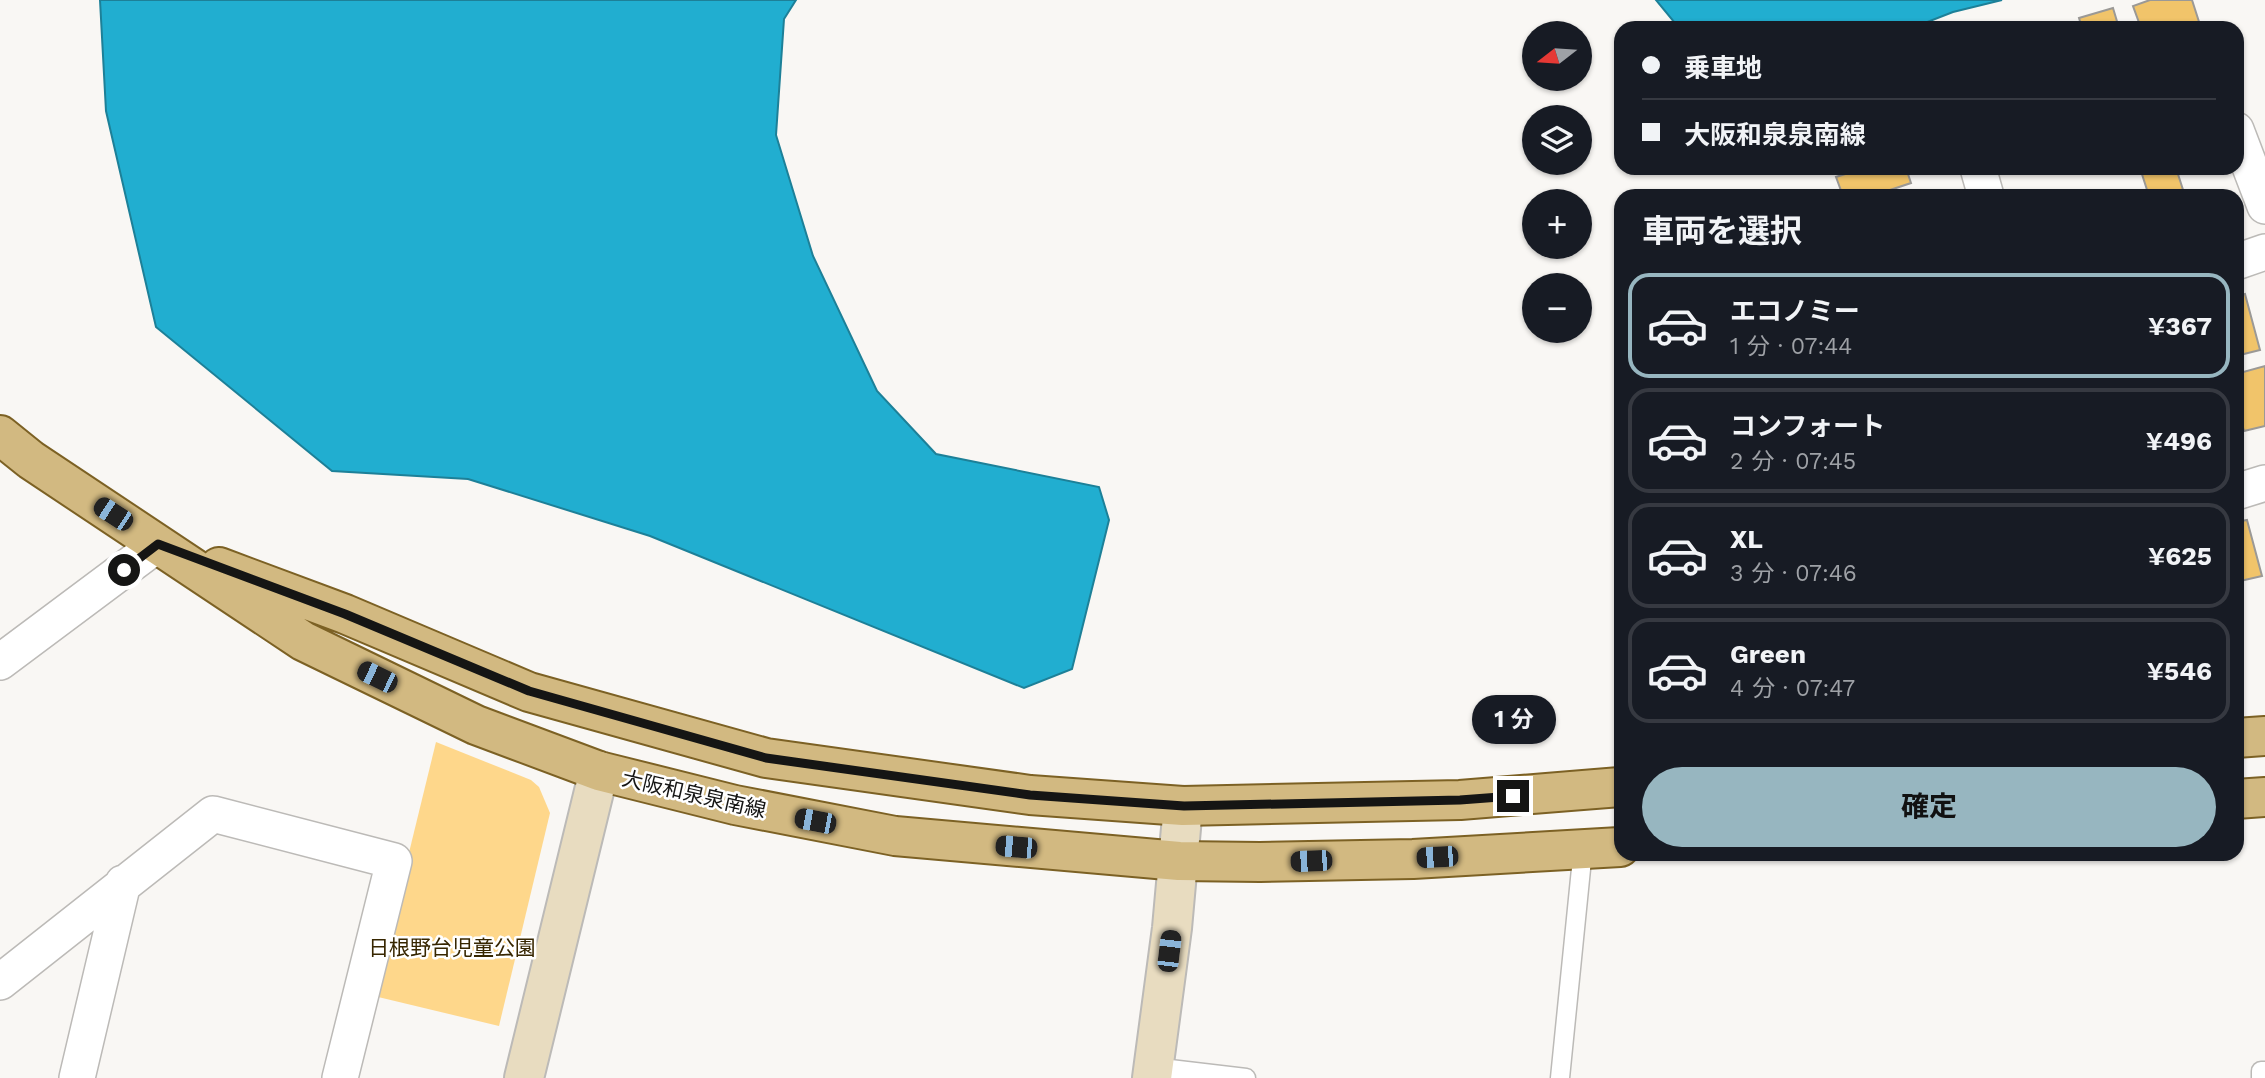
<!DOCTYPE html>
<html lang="ja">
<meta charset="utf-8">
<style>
:root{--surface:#171b24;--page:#242831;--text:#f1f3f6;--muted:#9ea1a6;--line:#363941;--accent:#97b6c0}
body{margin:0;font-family:"Work Sans","Noto Sans JP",sans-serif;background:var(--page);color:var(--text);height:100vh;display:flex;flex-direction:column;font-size:26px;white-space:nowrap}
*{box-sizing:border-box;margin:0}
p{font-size:23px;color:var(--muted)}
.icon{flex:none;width:38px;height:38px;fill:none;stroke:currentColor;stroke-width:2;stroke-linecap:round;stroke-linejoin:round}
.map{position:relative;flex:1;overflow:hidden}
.panel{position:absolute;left:1614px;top:189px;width:630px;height:672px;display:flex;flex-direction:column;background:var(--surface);border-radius:21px;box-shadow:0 2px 5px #0004}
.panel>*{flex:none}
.guide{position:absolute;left:1614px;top:21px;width:630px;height:154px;border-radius:21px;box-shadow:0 2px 5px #0004;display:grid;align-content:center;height:154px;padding:0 28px;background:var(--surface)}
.needle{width:46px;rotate:253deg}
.tools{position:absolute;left:1522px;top:21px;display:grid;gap:14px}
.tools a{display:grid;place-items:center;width:70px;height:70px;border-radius:50%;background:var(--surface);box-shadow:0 2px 5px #0004;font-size:35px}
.end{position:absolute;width:32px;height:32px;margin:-16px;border:9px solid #151514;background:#fff;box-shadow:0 0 0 4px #fff}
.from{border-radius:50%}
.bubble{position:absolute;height:49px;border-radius:24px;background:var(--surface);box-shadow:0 2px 5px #0004;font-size:23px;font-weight:700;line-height:49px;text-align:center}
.car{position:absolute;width:21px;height:42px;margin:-21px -10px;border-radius:9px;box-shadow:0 0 5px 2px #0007;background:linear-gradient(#222 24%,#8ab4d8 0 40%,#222 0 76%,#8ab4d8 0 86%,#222 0)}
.guide b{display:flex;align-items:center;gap:24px;height:66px;font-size:26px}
.guide b+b{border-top:2px solid var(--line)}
.guide i{width:18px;height:18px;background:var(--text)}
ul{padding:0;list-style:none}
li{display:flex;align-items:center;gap:21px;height:105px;margin:0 14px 10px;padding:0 14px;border:4px solid var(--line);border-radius:21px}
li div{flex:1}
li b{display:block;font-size:26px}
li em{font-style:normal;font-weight:700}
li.active{border-color:var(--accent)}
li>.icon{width:63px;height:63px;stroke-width:1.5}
h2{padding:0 28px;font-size:32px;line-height:84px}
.cta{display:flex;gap:14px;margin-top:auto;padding:14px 28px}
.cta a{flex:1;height:80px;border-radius:42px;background:var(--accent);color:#111;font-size:28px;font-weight:700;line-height:80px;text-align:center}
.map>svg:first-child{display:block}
.green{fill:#fed78b}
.water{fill:#21aed0;stroke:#1d8098;stroke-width:2}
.building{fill:#f1c46a;stroke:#9b9996;stroke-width:2}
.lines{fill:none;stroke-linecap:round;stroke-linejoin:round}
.lane-casing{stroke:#bcbab7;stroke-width:21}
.street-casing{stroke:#bcbab7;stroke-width:38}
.secondary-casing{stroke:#bcbab7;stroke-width:42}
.primary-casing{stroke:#7c6124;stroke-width:42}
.lane{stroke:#fff;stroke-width:18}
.street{stroke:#fff;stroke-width:35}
.secondary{stroke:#e8dcc0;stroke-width:38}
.primary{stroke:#d2b981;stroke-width:38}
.route{stroke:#151514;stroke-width:9}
.labels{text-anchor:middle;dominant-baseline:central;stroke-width:5;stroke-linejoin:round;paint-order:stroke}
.street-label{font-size:21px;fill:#151514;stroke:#fff}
.park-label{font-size:21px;fill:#372600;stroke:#fff}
</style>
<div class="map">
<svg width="2265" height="1078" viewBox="0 0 2265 1078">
<rect width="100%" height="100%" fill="#f9f7f4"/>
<path class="green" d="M436,742L531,780L539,787L550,813L499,1026L374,996Z"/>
<path class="water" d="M100,0H796L784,19L776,135L813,256L877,391L936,454L1099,487L1109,520L1072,669L1024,688L650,536L468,479L332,471L156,327L106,111Z
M1656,0H2002L1953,12L1912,28H1679Z"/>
<path class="building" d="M2150,0H2192L2201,28H2141L2133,6Z
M2113,8L2119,28H2082L2079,18Z
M1864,168H1906L1911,183L1872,196H1843L1836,177Z
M2140,168H2176L2185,196H2149Z
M2245,294L2260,350L2236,356V296Z
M2265,366V426L2244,431L2236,403V374Z
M2247,520L2262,576L2236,582V522Z"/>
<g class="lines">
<g class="lane-casing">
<path id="lane" d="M1153,1067L1246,1078
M1560,1078L1583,849
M2261,1078V1071H2265"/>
</g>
<g class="street-casing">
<path id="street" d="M2236,130L2265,206
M1978,168L1986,196
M2236,262L2265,252
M2236,492L2265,483
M0,662L158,544
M0,982L213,814L394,861L340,1078
M77,1078L123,883"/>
</g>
<g class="secondary-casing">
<path id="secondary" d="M524,1078L599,771
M1152,1078L1172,928L1183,806"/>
</g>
<g class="primary-casing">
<path id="primary" d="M0,435L31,460L303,641L476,725L599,771L735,805L895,836L1179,861L1260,862L1413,859L1620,847
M219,567L345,614L529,692L766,758L1030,795L1183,806L1460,800L1620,787
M2236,738L2265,736
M2236,799L2265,797"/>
</g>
<use href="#lane" class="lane"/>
<use href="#street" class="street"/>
<use href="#secondary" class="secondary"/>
<use href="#primary" class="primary"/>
</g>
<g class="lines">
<path class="route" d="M124,570L158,544L345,614L529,691L766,758L1030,795L1184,806L1460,800L1513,796"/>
</g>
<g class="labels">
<g class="street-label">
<text transform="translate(694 794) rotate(13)">大阪和泉泉南線</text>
</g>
<g class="park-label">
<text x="452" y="947">日根野台児童公園</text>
</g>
</g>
</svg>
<div class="tools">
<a><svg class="needle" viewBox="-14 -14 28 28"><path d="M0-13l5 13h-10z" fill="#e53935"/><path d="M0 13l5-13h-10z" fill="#9ea1a6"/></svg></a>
<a><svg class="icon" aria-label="layers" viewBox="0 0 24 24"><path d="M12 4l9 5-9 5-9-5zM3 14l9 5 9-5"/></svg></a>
<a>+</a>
<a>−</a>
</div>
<i class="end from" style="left:124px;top:570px"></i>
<i class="end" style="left:1513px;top:796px"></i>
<div class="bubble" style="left:1472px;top:695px;width:84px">1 分</div>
<i class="car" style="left:113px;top:514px;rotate:303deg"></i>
<i class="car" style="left:377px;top:677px;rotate:296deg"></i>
<i class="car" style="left:815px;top:821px;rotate:281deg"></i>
<i class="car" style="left:1016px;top:847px;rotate:275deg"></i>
<i class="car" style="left:1437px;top:857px;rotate:267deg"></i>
<i class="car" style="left:1311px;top:861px;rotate:268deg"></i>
<i class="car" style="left:1169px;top:951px;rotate:7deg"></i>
<div class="guide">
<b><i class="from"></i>乗車地</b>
<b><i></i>大阪和泉泉南線</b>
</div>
<section class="panel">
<h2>車両を選択</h2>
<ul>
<li class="active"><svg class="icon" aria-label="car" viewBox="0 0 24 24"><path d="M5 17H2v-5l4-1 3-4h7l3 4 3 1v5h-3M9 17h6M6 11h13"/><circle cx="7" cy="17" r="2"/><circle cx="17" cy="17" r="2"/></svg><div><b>エコノミー</b><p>1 分 · 07:44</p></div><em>¥367</em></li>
<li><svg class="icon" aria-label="car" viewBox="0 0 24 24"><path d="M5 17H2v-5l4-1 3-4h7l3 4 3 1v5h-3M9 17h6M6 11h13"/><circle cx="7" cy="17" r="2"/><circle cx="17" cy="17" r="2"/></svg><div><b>コンフォート</b><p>2 分 · 07:45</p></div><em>¥496</em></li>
<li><svg class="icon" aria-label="car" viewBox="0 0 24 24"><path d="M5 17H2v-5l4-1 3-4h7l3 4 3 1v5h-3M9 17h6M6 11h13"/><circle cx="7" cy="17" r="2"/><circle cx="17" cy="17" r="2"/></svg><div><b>XL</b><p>3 分 · 07:46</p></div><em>¥625</em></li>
<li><svg class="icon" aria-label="car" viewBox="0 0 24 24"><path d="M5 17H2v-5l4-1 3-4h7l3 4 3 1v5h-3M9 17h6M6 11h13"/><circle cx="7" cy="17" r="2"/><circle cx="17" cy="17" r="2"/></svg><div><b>Green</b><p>4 分 · 07:47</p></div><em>¥546</em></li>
</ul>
<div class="cta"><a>確定</a></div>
</section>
</div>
